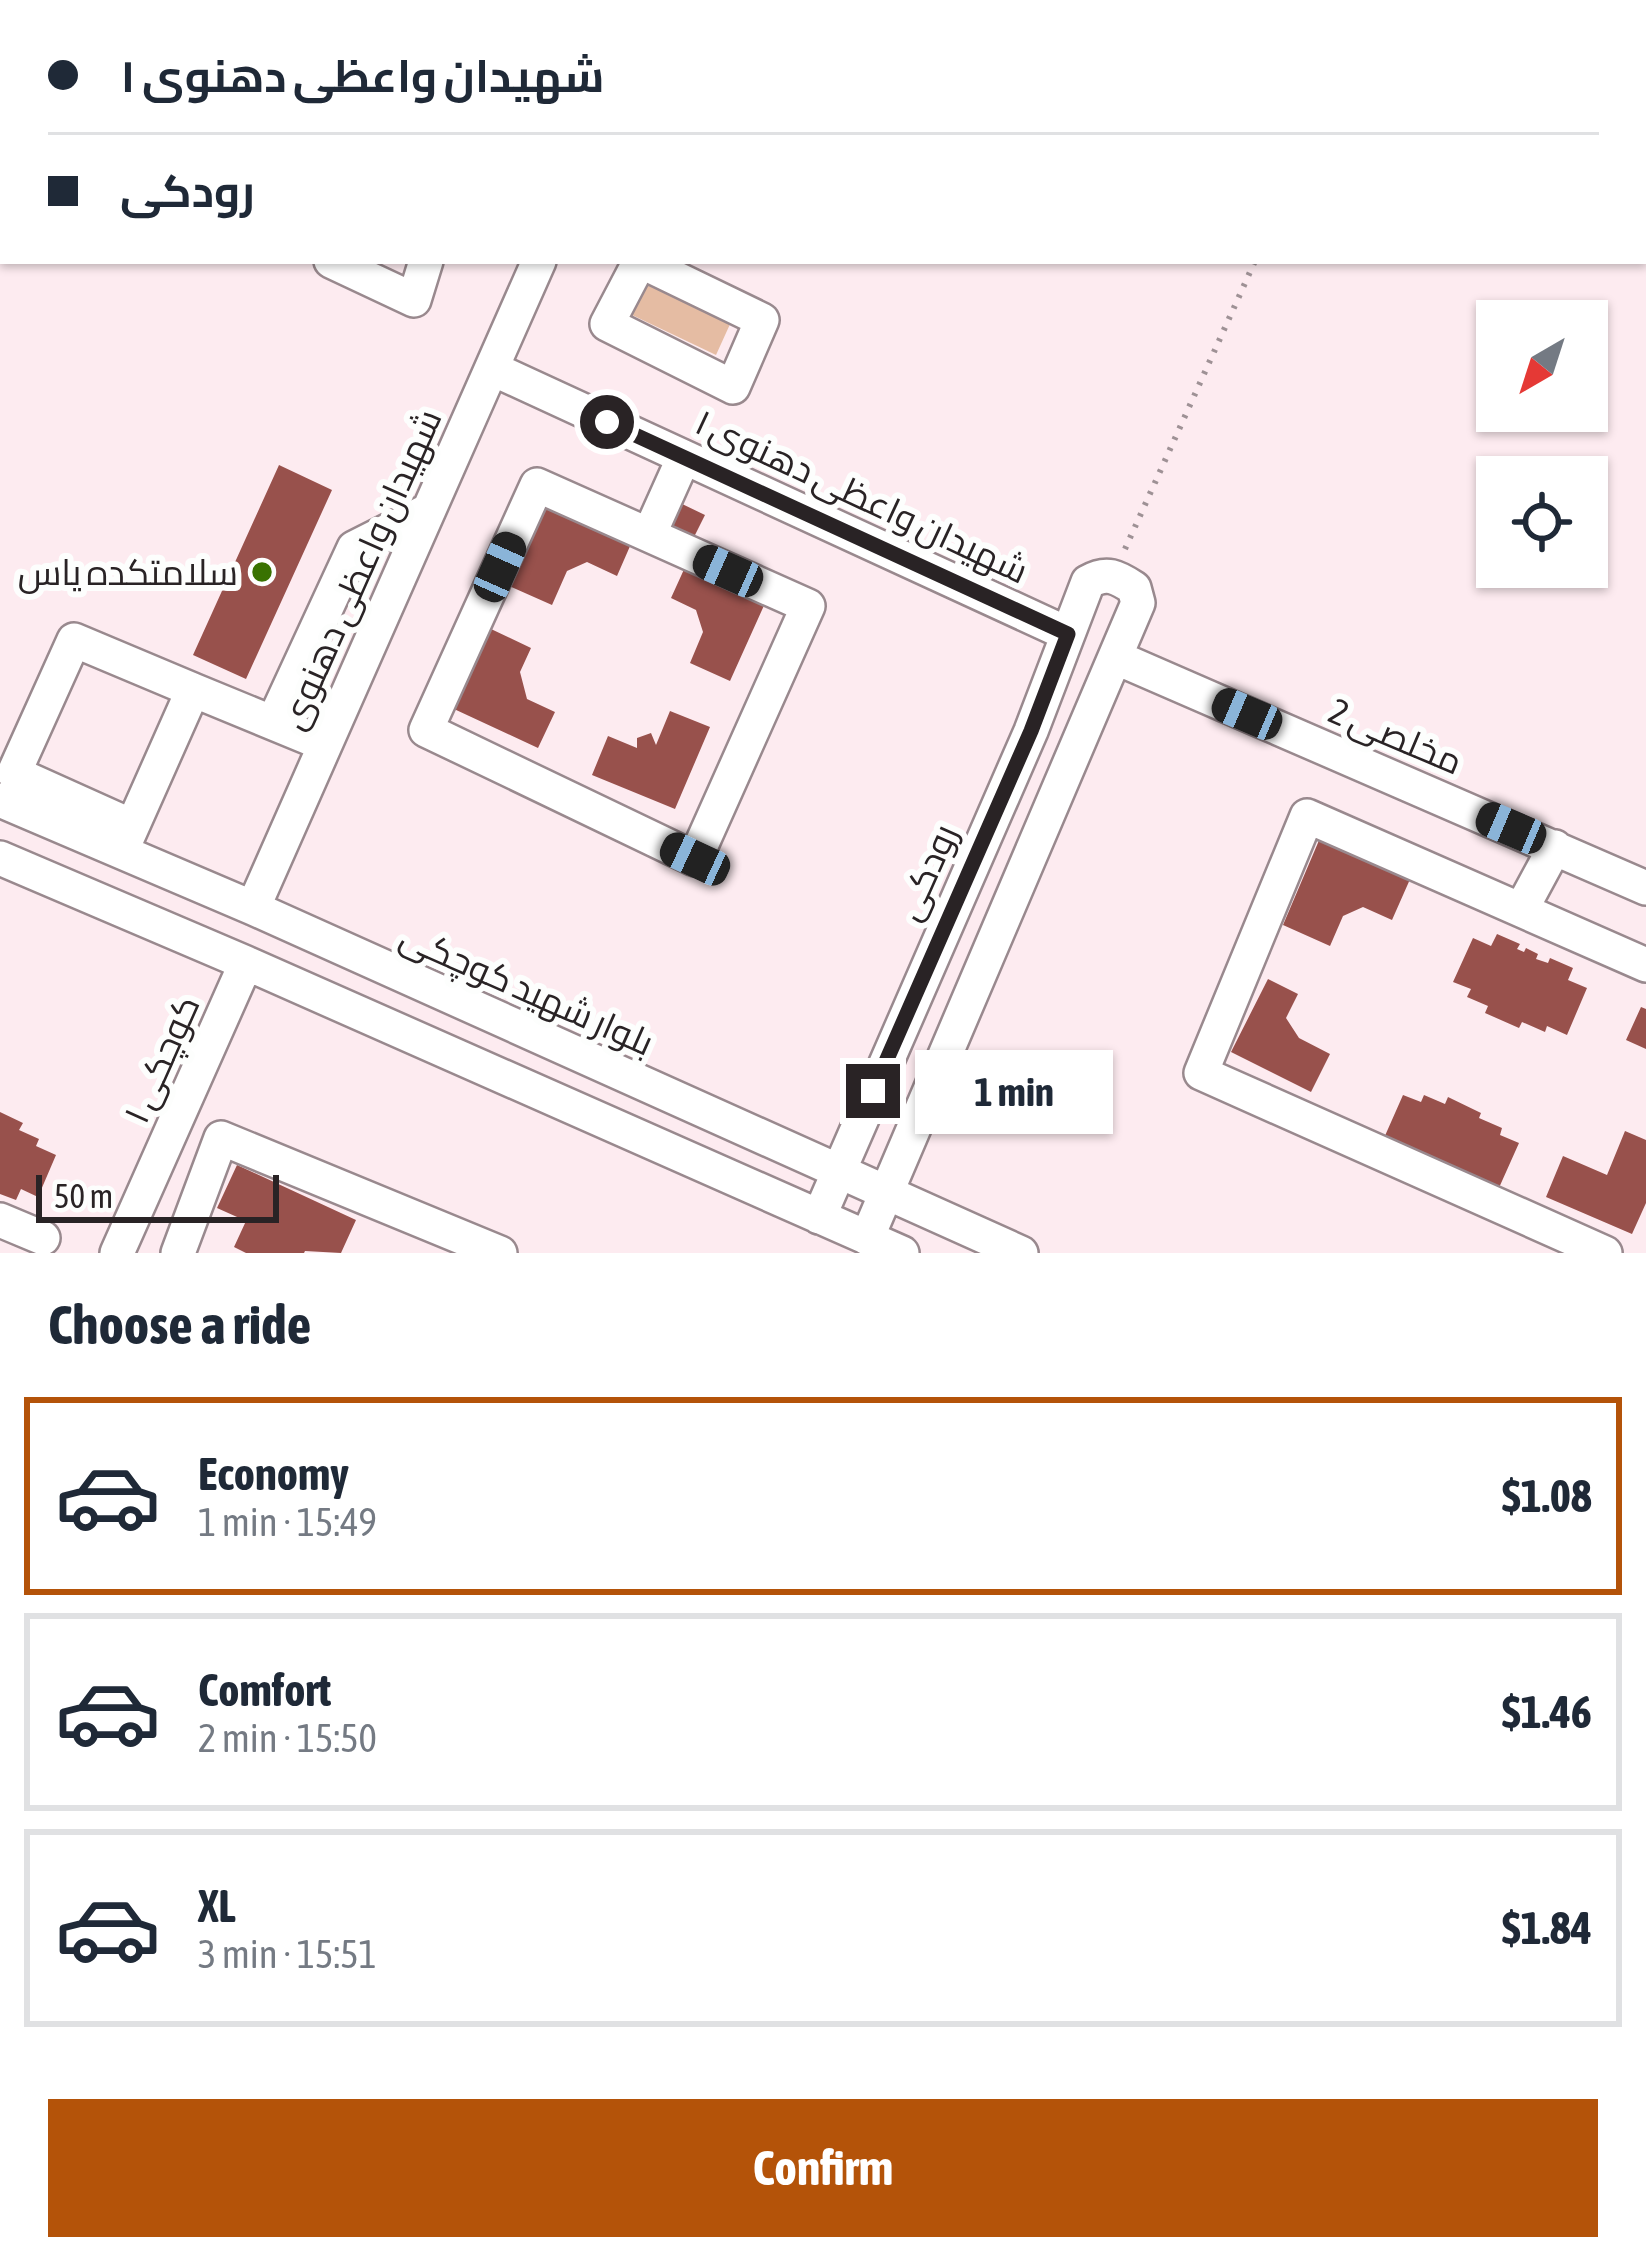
<!DOCTYPE html>
<meta charset="utf-8">
<style>
:root{--surface:#fff;--page:#f6f6f7;--text:#1f2937;--muted:#747a83;--line:#e0e1e3;--accent:#b45309}
body{margin:0;font-family:"Asap Condensed",Cairo,sans-serif;background:var(--page);color:var(--text);height:100vh;display:flex;flex-direction:column;font-size:45px;white-space:nowrap}
*{box-sizing:border-box;margin:0}
p{font-size:39px;color:var(--muted)}
.icon{flex:none;width:66px;height:66px;fill:none;stroke:currentColor;stroke-width:2;stroke-linecap:round;stroke-linejoin:round}
.map{position:relative;height:1253px;overflow:hidden}
.sheet{display:flex;flex-direction:column;background:var(--surface);flex:1}
.sheet>*{flex:none}
.hud{position:absolute;left:0px;top:0px;width:1647px;height:264px;box-shadow:0 3px 9px #0004;display:grid;align-content:center;height:264px;padding:0 48px;background:var(--surface)}
.needle{width:78px;rotate:219deg}
.fabs{position:absolute;left:1476px;top:300px;display:grid;gap:24px}
.fabs a{display:grid;place-items:center;width:132px;height:132px;border-radius:0px;background:var(--surface);box-shadow:0 3px 9px #0004;font-size:60px}
.scale{position:absolute;left:36px;bottom:30px;width:243px;box-sizing:border-box;padding-left:12px;border:6px solid #292325;border-top:0;font-size:33px;line-height:42px;white-space:nowrap;color:#292325;-webkit-text-stroke:9px #fdfefd;paint-order:stroke}
.end{position:absolute;width:54px;height:54px;margin:-27px;border:15px solid #292325;background:#fff;box-shadow:0 0 0 6px #fff}
.from{border-radius:50%}
.bubble{position:absolute;height:84px;border-radius:0px;background:var(--surface);box-shadow:0 3px 9px #0004;font-size:39px;font-weight:700;line-height:84px;text-align:center}
.car{position:absolute;width:36px;height:72px;margin:-36px -18px;border-radius:15px;box-shadow:0 0 9px 3px #0007;background:linear-gradient(#222 24%,#8ab4d8 0 40%,#222 0 76%,#8ab4d8 0 86%,#222 0)}
.hud b{display:flex;align-items:center;gap:42px;height:114px;font-size:45px}
.hud b+b{border-top:3px solid var(--line)}
.hud i{width:30px;height:30px;background:var(--text)}
ul{padding:0;list-style:none}
li{display:flex;align-items:center;gap:36px;height:198px;margin:0 24px 18px;padding:0 24px;border:6px solid var(--line);border-radius:0px}
li div{flex:1}
li b{display:block;font-size:45px}
li em{font-style:normal;font-weight:700}
li.current{border-color:var(--accent)}
li>.icon{width:108px;height:108px;stroke-width:1.5}
h2{padding:0 48px;font-size:54px;line-height:144px}
.cta{display:flex;gap:24px;margin-top:auto;padding:24px 48px}
.cta a{flex:1;height:138px;border-radius:0px;background:var(--accent);color:#fff;font-size:48px;font-weight:700;line-height:138px;text-align:center}
.map>svg:first-child{display:block}
.green{fill:#e5bca3}
.building{fill:#98514c}
.lines{fill:none;stroke-linecap:round;stroke-linejoin:round}
.minor-casing{stroke:#99898e;stroke-width:38}
.path{stroke:#9e9195;stroke-width:6;stroke-dasharray:3 9;stroke-linecap:butt}
.minor{stroke:#fff;stroke-width:33}
.route{stroke:#292325;stroke-width:15}
.poi-dot{fill:#397201;stroke:#fdfefd;stroke-width:4.5}
.labels{text-anchor:middle;dominant-baseline:central;stroke-width:12;stroke-linejoin:round;paint-order:stroke}
.street-label{font-size:36px;fill:#292325;stroke:#fdfefd}
.poi-label{font-size:36px;fill:#292325;stroke:#fdfefd;text-anchor:end}
</style>
<div class="map">
<svg width="1646" height="1253" viewBox="0 0 1646 1253">
<rect width="100%" height="100%" fill="#fdebf0"/>
<path class="green" d="M646,281L731,322L716,355L630,314Z"/>
<path class="building" d="M279,465L332,490L246,679L193,655Z
M546,497L634,537L617,576L587,562L567,571L552,605L507,585Z
M678,502L705,515L694,537L667,523Z
M686,565L766,601L730,681L690,663L703,632L696,610L671,598Z
M491,629L531,648L520,672L527,699L555,712L538,748L454,709Z
M670,711L710,727L675,809L592,775L608,736L637,748V738L651,733L656,745Z
M1320,838L1411,877L1392,920L1363,907L1343,916L1330,946L1283,925Z
M1497,934L1520,944L1517,949L1524,952L1526,948L1538,954L1536,959L1548,963L1550,958L1573,968L1568,980L1587,988L1567,1035L1547,1026L1545,1032L1522,1022L1519,1028L1485,1013L1488,1006L1467,997L1471,989L1453,982L1473,938L1491,946Z
M1268,979L1298,994L1286,1018L1299,1038L1330,1054L1311,1092L1231,1052Z
M1641,1007L1646,1009V1049L1626,1040Z
M1403,1095L1421,1102L1424,1095L1445,1104L1448,1097L1481,1113L1479,1118L1502,1128L1500,1135L1519,1143L1498,1190L1384,1138Z
M0,1112L23,1123L19,1130L39,1139L36,1146L56,1155L38,1197L21,1189L16,1200L0,1194Z
M1625,1131L1646,1140V1203L1632,1234L1546,1197L1563,1156L1607,1175Z
M237,1165L356,1220L341,1253L305,1251L304,1253H246L234,1247L246,1221L217,1208Z"/>
<g class="lines">
<g class="minor-casing">
<path id="minor" d="M853,0L861,3
M221,3L222,0
M515,3L516,0
M636,3L641,0
M769,3L770,0
M1478,3L1479,0
M1644,135L1646,136
M1644,218L1646,219
M331,261L414,300L426,261
M640,261L762,320L733,387L607,324Z
M493,369L1068,634
M537,485L808,606L695,859L426,730Z
M649,535L684,457
M1115,657L1646,888
M273,723L354,548L429,510
M0,800L253,908L1021,1253
M132,826L14,773L74,640L193,690
M125,843L193,690L324,744
M0,858L246,963L902,1253
M253,908L539,261
M1521,910L1555,847
M819,1217L1031,731L1088,582C1107,571 1117,577 1134,588L1138,603L867,1238
M0,1220L43,1238
M117,1253L246,963
M178,1253L221,1138L500,1253
M1605,1253L1201,1073L1307,816L1646,965"/>
</g>
<path class="path" d="M1134,0L1141,3
M1125,549L1255,261"/>
<use href="#minor" class="minor"/>
</g>
<g class="lines">
<path class="route" d="M607,422L1068,634L1031,731L873,1091"/>
</g>
<circle class="poi-dot" cx="262" cy="572" r="12"/>
<g class="labels">
<g class="street-label">
<text transform="translate(862 496) rotate(25)">شهیدان واعظی دهنوی ۱</text>
<text transform="translate(360 569) rotate(-66)">شهیدان واعظی دهنوی</text>
<text transform="translate(1396 736) rotate(23)">مخلصی 2</text>
<text transform="translate(926 872) rotate(-66)">رودکی</text>
<text transform="translate(527 989) rotate(24)">بلوار شهید کوچکی</text>
<text transform="translate(161 1059) rotate(-66)">کوچکی ۱</text>
</g>
<g class="poi-label">
<text x="238" y="572">سلامتکده یاس</text>
</g>
</g>
</svg>
<div class="fabs">
<a><svg class="needle" viewBox="-14 -14 28 28"><path d="M0-13l5 13h-10z" fill="#e53935"/><path d="M0 13l5-13h-10z" fill="#747a83"/></svg></a>
<a><svg class="icon" aria-label="locate" viewBox="0 0 24 24"><circle cx="12" cy="12" r="6"/><path d="M12 2v4M12 18v4M2 12h4M18 12h4"/></svg></a>
</div>
<div class="scale">50 m</div>
<i class="end from" style="left:607px;top:422px"></i>
<i class="end" style="left:873px;top:1091px"></i>
<div class="bubble" style="left:915px;top:1050px;width:198px">1 min</div>
<i class="car" style="left:500px;top:567px;rotate:24deg"></i>
<i class="car" style="left:728px;top:571px;rotate:294deg"></i>
<i class="car" style="left:1247px;top:714px;rotate:293deg"></i>
<i class="car" style="left:1511px;top:828px;rotate:293deg"></i>
<i class="car" style="left:695px;top:859px;rotate:295deg"></i>
<div class="hud">
<b><i class="from"></i>شهیدان واعظی دهنوی ۱</b>
<b><i></i>رودکی</b>
</div>
</div>
<section class="sheet">
<h2>Choose a ride</h2>
<ul>
<li class="current"><svg class="icon" aria-label="car" viewBox="0 0 24 24"><path d="M5 17H2v-5l4-1 3-4h7l3 4 3 1v5h-3M9 17h6M6 11h13"/><circle cx="7" cy="17" r="2"/><circle cx="17" cy="17" r="2"/></svg><div><b>Economy</b><p>1 min · 15:49</p></div><em>$1.08</em></li>
<li><svg class="icon" aria-label="car" viewBox="0 0 24 24"><path d="M5 17H2v-5l4-1 3-4h7l3 4 3 1v5h-3M9 17h6M6 11h13"/><circle cx="7" cy="17" r="2"/><circle cx="17" cy="17" r="2"/></svg><div><b>Comfort</b><p>2 min · 15:50</p></div><em>$1.46</em></li>
<li><svg class="icon" aria-label="car" viewBox="0 0 24 24"><path d="M5 17H2v-5l4-1 3-4h7l3 4 3 1v5h-3M9 17h6M6 11h13"/><circle cx="7" cy="17" r="2"/><circle cx="17" cy="17" r="2"/></svg><div><b>XL</b><p>3 min · 15:51</p></div><em>$1.84</em></li>
</ul>
<div class="cta"><a>Confirm</a></div>
</section>
